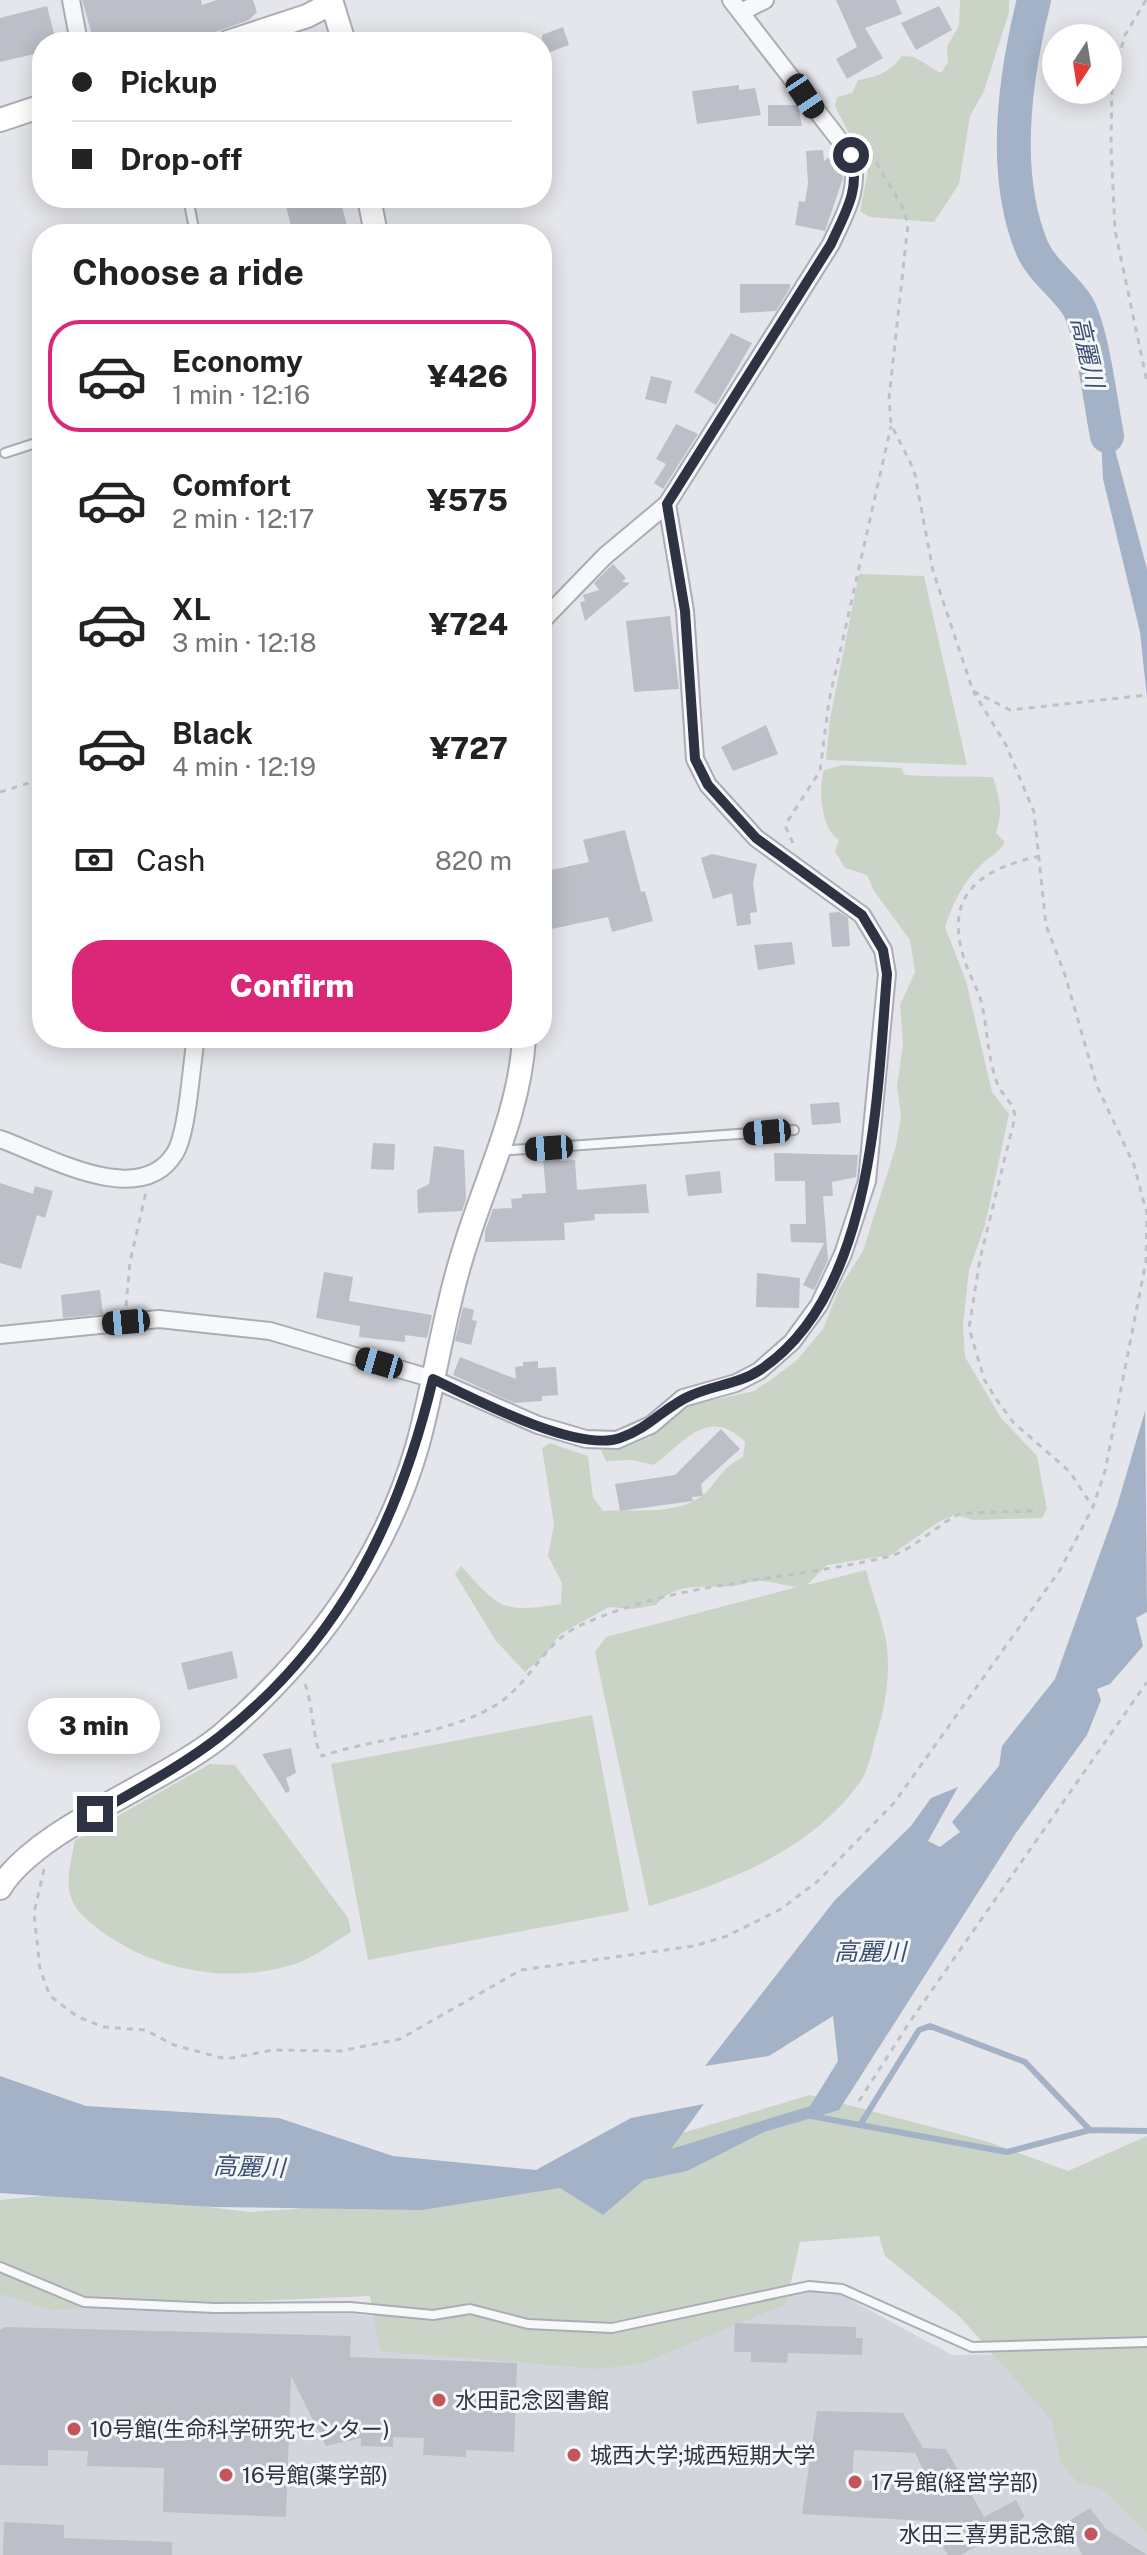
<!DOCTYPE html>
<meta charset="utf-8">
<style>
:root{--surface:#fff;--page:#f2f2f2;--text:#222;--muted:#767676;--line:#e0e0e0;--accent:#db2777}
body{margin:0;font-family:"Public Sans","Noto Sans JP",sans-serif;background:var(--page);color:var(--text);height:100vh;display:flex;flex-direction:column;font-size:30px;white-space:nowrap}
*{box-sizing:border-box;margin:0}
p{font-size:26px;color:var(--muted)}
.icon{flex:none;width:44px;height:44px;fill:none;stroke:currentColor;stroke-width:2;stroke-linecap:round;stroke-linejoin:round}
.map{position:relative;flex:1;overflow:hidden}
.side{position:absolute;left:32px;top:224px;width:520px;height:824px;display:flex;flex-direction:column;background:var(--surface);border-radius:32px;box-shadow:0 4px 20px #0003}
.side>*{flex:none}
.top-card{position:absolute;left:32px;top:32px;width:520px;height:176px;border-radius:32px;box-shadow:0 4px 20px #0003;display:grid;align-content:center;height:176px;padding:0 40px;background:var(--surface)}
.needle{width:52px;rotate:192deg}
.buttons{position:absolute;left:1042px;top:24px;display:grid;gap:16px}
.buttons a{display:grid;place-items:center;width:80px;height:80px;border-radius:50%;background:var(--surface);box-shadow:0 4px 20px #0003;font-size:40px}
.end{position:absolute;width:36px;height:36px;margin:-18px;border:10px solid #2d3342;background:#fff;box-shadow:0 0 0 4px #fff}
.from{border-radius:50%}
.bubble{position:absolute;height:56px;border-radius:28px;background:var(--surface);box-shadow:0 4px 20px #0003;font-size:26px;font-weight:800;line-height:56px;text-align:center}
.car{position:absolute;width:24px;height:48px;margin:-24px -12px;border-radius:10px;box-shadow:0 0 6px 2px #0007;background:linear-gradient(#222 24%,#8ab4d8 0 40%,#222 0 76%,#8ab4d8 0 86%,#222 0)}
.top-card b{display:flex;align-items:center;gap:28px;height:76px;font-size:30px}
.top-card b+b{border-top:2px solid var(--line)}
.top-card i{width:20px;height:20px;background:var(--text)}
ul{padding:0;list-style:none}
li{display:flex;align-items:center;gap:24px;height:112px;margin:0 16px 12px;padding:0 24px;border:4px solid transparent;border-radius:32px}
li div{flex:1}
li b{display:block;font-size:30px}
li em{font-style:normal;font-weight:800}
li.active{border-color:var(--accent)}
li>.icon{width:72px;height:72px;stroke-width:1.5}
h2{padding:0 40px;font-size:36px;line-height:96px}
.pay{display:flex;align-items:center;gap:20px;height:88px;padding:0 40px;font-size:30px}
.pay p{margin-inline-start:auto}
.action{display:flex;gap:16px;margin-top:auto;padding:16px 40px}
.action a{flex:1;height:92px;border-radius:32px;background:var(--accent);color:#fff;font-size:32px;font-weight:800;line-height:92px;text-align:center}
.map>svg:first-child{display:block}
.built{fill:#d3d5dd}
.green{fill:#c9d4c6}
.water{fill:#a3b2c7}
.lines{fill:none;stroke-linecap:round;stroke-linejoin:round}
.stream{stroke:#a3b2c7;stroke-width:6}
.river{stroke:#a3b2c7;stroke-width:34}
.building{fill:#bcbfc7;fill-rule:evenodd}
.lane-casing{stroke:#aaadb5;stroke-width:12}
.street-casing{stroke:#aaadb5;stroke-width:20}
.secondary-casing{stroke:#aaadb5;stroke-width:26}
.path{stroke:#bec1c6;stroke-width:3;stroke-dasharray:6 6;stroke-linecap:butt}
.lane{stroke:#f7f8f9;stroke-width:8}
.street{stroke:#f7f8f9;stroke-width:16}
.secondary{stroke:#fff;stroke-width:22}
.route{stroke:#2d3342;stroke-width:10}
.poi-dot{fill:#c3565d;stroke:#f4f6f8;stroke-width:3}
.labels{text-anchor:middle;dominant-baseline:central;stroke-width:6;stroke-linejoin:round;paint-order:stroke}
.poi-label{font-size:22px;fill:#2d3342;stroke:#f4f6f8;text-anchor:start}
.water-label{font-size:24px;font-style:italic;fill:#3b4f73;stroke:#f4f6f8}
</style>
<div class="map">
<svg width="1147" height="2555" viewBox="0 0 1147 2555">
<rect width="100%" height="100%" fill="#e5e6eb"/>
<path class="built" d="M0,2270L82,2305L216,2313L350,2314L435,2321L708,2311L808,2291L840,2294L952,2355L1147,2352V2555H0Z"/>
<path class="green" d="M960,0H1009V12L984,91L970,116L959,184L934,222L870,217L860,211L868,171L835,106L837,97L852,93L858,80C878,77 890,72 902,56L914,57L941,73L948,62L947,46L959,26Z
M859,574L924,576L967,765L826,760L830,719Z
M843,765L901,768L905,775C935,777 963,776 993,777C1000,797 1003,813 996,833L1005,842C998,854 992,855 982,864C964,880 952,905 945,927L966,981L992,1092L1009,1114L985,1225L969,1270L963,1325L965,1357L1001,1418L1037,1456L1047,1509L1042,1518L973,1520L956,1515L940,1521L891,1555L827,1565L807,1585L866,1570C872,1593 881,1616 886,1640C891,1672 886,1706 876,1736C872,1750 869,1770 860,1782C811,1851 727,1883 649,1906L595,1652L606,1637L797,1587C784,1586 771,1581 759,1581C751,1581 742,1585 734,1586C706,1589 676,1580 656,1605L633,1609L609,1607L560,1634L547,1653L525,1672L496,1641L455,1574L461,1566C500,1609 501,1613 561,1604L562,1583L548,1556L554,1524L542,1448L550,1443L588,1456L593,1497L603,1511C632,1509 672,1515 697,1499C714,1490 717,1470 743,1457L745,1442C709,1406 685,1441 654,1465L632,1460L606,1461L601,1450L622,1449L649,1438L691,1405L754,1391L772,1379L797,1360L823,1329L839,1289L863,1251L896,1146L901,1116L897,1086L903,1044L900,1005L915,972L910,940L874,891L867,875L845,868L835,851L839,840C821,829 818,788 824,770Z
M592,1715L629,1911L368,1960L331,1764Z
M210,1764L235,1765L348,1918L351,1932C334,1942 316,1956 298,1963C232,1985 157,1972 101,1931C91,1923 77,1913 72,1900C64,1882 72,1858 75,1840Z
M810,2095L989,2142L1068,2171L1147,2136V2533L1106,2491L1076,2481L1060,2461L1052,2421L960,2317L885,2256L879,2236L800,2242L786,2304L641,2364L597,2369L380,2351L370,2296L50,2310L0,2294V2200L82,2192L250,2212L421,2200L649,2143Z"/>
<path class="water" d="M1099,390L1147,569V698L1140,632L1103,479Z
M1145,1411L1147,1612L1136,1618L1143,1646L1110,1684L1097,1689L1101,1700L1087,1735L1016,1833L839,2110L764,2132L687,2171L644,2180L603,2215L560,2188L422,2210L213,2207L0,2193V2076L86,2106L279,2118L393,2156L536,2170L631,2118L704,2104L671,2149L810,2106L838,2061L833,2016L769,2056L705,2066L835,1900L911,1826L931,1798L958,1787L928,1841L940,1847L960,1832L952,1822L999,1766L1002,1746L1055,1679L1117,1506Z"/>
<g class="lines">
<path class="stream" d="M811,2116L1007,2152L1090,2130
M862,2122L919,2030L930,2026L1025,2062L1090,2130L1147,2131"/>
<path class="river" d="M1034,0C1015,76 1001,173 1032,248C1042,271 1064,285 1077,305C1092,329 1101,406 1107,436"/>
</g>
<path class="building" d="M82,0H201L202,5L217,0H253L257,12L249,20L187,42H94Z
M836,0H896L902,14L865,28L883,58L847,79L836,59L857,47Z
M47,6L56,42H42V52L0,62V18Z
M939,6L952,30L916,50L901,23Z
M563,27L569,45L542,55V35Z
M739,85V90L755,88L761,115L697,124L692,91Z
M768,105H798L802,126H768Z
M823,150L824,161L835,153L841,160L843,178L825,231L795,225L799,201L805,202L808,184L806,151Z
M284,198H340L349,234H293Z
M740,284H790V288L776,311L740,313Z
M731,333L752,343L716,405L694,392Z
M651,376L672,381L666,404L645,399Z
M676,424L698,434L663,489L654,483L666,464L656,459Z
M613,564L626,578L622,582L630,583L585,621L580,602L585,601L583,595L599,590L594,583Z
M670,616L679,689L634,692L626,621Z
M766,725L778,754L733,771L721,747Z
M625,830L641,892L645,891L653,921L612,932L608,917L542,931V872L589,862L583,840Z
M712,854L757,864L753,883L757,912L750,913L751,924L737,926L732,893L713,899L701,858Z
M839,912L848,918L850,946L832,947L829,913Z
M792,942L795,964L758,970L754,945Z
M839,1102L841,1123L812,1125L810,1104Z
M373,1143L395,1144L394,1170L371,1169Z
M434,1146L464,1150L466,1199L462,1211L418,1213L417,1190L429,1184Z
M774,1153L858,1155L856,1177L832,1182L833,1196H823L828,1260L814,1290L803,1285L824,1243L791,1242L790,1224H806L805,1181H775Z
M560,1157L561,1161L575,1160L577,1190L646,1184L649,1213L594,1214L595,1220L564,1223L565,1240L485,1242V1231L493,1209L512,1208L511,1199L522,1198V1194L546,1193L543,1158Z
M720,1171L722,1193L688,1196L685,1175Z
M0,1183L33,1194L35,1186L53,1191L45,1218L37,1215L21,1269L0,1263Z
M324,1272L353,1277L349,1301L432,1315L427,1338L405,1335V1342L359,1337L360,1326L316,1318Z
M757,1273L800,1278L799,1308L756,1307Z
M100,1290L103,1314L63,1318L61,1295Z
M463,1307L474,1310L472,1320L477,1321L471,1345L455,1341Z
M460,1357L516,1379L515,1367L523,1366V1362L538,1361V1368L556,1367L558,1395L542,1396V1401L514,1403L453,1375Z
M721,1429L740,1449L701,1484L703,1496L692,1497L693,1501L620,1511L615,1484L675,1475Z
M232,1651L238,1678L188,1690L181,1663Z
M291,1748L296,1773L286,1778L290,1791L286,1793L262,1754Z
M735,2323L856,2327V2338H863L862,2355L788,2353L787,2363L751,2362V2352H734Z
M5,2327L351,2336L350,2357L517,2363L514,2452L466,2450V2457L423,2455L424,2438L393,2437V2447L361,2446V2438L326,2446L291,2376L286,2517L163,2512L164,2468L87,2466L88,2451L48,2450V2466L0,2465V2330Z
M817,2411L903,2413L923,2448L946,2449L984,2517L1016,2500L1025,2517L961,2555H948L927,2521L802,2514ZM854,2450L915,2453L931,2484L852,2480Z
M1090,2508L1106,2529L1147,2555H1082L1067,2522Z
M4,2522L64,2525V2538L172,2542V2555H3Z"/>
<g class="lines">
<g class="lane-casing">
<path id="lane" d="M188,198L195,234
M5,453L42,441
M499,1151L794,1130
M0,2267L84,2302L215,2308L350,2307L433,2315L470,2309L528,2324L612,2328L809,2286L842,2289L972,2347L1147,2342"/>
</g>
<g class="street-casing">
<path id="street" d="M71,0L79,42
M741,12L765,0
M542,621L605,556L667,504L831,244C845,213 861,189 851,155L731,0
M0,1139C46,1155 140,1211 175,1153C188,1132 191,1065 196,1038
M0,1335L159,1319L270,1331L433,1379L538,1425L586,1439L617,1440L651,1425L683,1398L736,1383L759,1371L792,1342L819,1305L843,1254L867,1181L887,974L883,950L862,915L756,838L708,785L695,759L685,611L667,504"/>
</g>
<g class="secondary-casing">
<path id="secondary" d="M331,0L344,42
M228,42L307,16L332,3
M0,120L42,106
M369,198L376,234
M0,1888C36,1828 166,1782 223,1734C312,1657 384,1561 417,1447C435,1383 443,1316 463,1253C484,1182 520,1113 524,1038"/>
</g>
<path class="path" d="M1146,0L1125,35L1112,82L1111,146L1115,230L1147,382
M870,152L902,206L908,224L889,398L891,424L914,470L933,571L973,691L1010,710L1147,695
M0,792L42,779
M793,843L786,828L787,822L820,771L829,701L891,426
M1040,856C985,868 944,891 963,955C967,971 976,985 981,1001C988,1029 987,1058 998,1085C1004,1098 1014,1103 1015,1117L980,1259L969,1328L984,1379L996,1399L1013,1422L1070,1472L1092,1506
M126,1306L130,1262L146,1192
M305,1684C313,1703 313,1746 322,1756C378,1737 445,1736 496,1705C530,1684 543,1643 579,1626C676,1581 784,1581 887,1557C915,1550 935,1525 960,1514C967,1512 1025,1512 1039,1510
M44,1869L34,1913L40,1969L50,1996L78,2017L104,2027L145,2030L174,2045L226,2059L273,2050L340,2051L400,2039L521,1970L694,1946L727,1936L781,1909L818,1881L894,1803L1060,1570L1093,1507L1105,1471L1146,1261L1147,1214L1134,1165L1097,1086L1065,975L1046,925L1034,812L1006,745L973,691
M859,2101L909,2023L1147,1682"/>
<use href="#lane" class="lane"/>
<use href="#street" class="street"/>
<use href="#secondary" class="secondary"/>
</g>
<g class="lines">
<path class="route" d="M95,1814C136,1790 180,1767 219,1737C338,1645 399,1522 433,1379C474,1399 577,1453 620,1438C650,1428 665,1406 692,1395C714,1385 739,1384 760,1370C874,1295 877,1096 887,974L883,950L862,915L756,838L708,785L695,759L685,611L667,504L831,244C845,213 861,189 851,155"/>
</g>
<g class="poi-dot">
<circle cx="439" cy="2400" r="8"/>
<circle cx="74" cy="2429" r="8"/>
<circle cx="574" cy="2455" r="8"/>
<circle cx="226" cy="2475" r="8"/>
<circle cx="855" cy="2482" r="8"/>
<circle cx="1091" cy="2534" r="8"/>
</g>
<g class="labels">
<g class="poi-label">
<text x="455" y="2400">水田記念図書館</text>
<text x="90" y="2429">10号館(生命科学研究センター)</text>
<text x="590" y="2455">城西大学;城西短期大学</text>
<text x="242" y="2475">16号館(薬学部)</text>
<text x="871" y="2482">17号館(経営学部)</text>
<text x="1075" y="2534" text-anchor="end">水田三喜男記念館</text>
</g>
<g class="water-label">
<text transform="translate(1088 352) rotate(77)">高麗川</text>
<text x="870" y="1951">高麗川</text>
<text transform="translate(249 2166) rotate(2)">高麗川</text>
</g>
</g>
</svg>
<div class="buttons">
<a><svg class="needle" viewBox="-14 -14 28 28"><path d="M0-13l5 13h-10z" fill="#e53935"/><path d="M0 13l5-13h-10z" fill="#767676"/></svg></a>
</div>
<i class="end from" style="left:851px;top:155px"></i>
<i class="end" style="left:95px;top:1814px"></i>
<div class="bubble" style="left:28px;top:1698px;width:132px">3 min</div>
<i class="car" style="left:805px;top:96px;rotate:146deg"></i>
<i class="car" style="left:767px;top:1132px;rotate:265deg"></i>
<i class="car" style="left:549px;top:1148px;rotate:266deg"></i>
<i class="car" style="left:126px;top:1322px;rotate:265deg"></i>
<i class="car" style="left:379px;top:1363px;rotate:286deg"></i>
<div class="top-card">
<b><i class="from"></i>Pickup</b>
<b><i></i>Drop-off</b>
</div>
<section class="side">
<h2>Choose a ride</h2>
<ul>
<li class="active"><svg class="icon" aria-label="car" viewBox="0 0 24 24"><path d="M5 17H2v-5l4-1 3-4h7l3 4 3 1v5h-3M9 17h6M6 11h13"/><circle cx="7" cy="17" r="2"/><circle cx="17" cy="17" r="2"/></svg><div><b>Economy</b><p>1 min · 12:16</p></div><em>¥426</em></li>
<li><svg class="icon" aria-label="car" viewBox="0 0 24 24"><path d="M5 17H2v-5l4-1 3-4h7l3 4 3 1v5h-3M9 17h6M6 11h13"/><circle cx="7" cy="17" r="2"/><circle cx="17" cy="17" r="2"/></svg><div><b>Comfort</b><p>2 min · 12:17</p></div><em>¥575</em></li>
<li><svg class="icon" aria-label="car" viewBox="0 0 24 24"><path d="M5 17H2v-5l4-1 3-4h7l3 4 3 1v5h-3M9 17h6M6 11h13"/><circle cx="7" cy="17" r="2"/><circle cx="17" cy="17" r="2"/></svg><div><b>XL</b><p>3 min · 12:18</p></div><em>¥724</em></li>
<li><svg class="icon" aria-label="car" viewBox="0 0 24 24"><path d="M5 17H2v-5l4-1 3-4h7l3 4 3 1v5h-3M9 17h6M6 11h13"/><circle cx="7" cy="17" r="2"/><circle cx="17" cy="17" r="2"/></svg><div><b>Black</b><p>4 min · 12:19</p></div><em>¥727</em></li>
</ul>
<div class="pay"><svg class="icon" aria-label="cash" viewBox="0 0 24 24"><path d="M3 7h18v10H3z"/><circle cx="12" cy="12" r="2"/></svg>Cash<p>820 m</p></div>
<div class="action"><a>Confirm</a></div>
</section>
</div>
